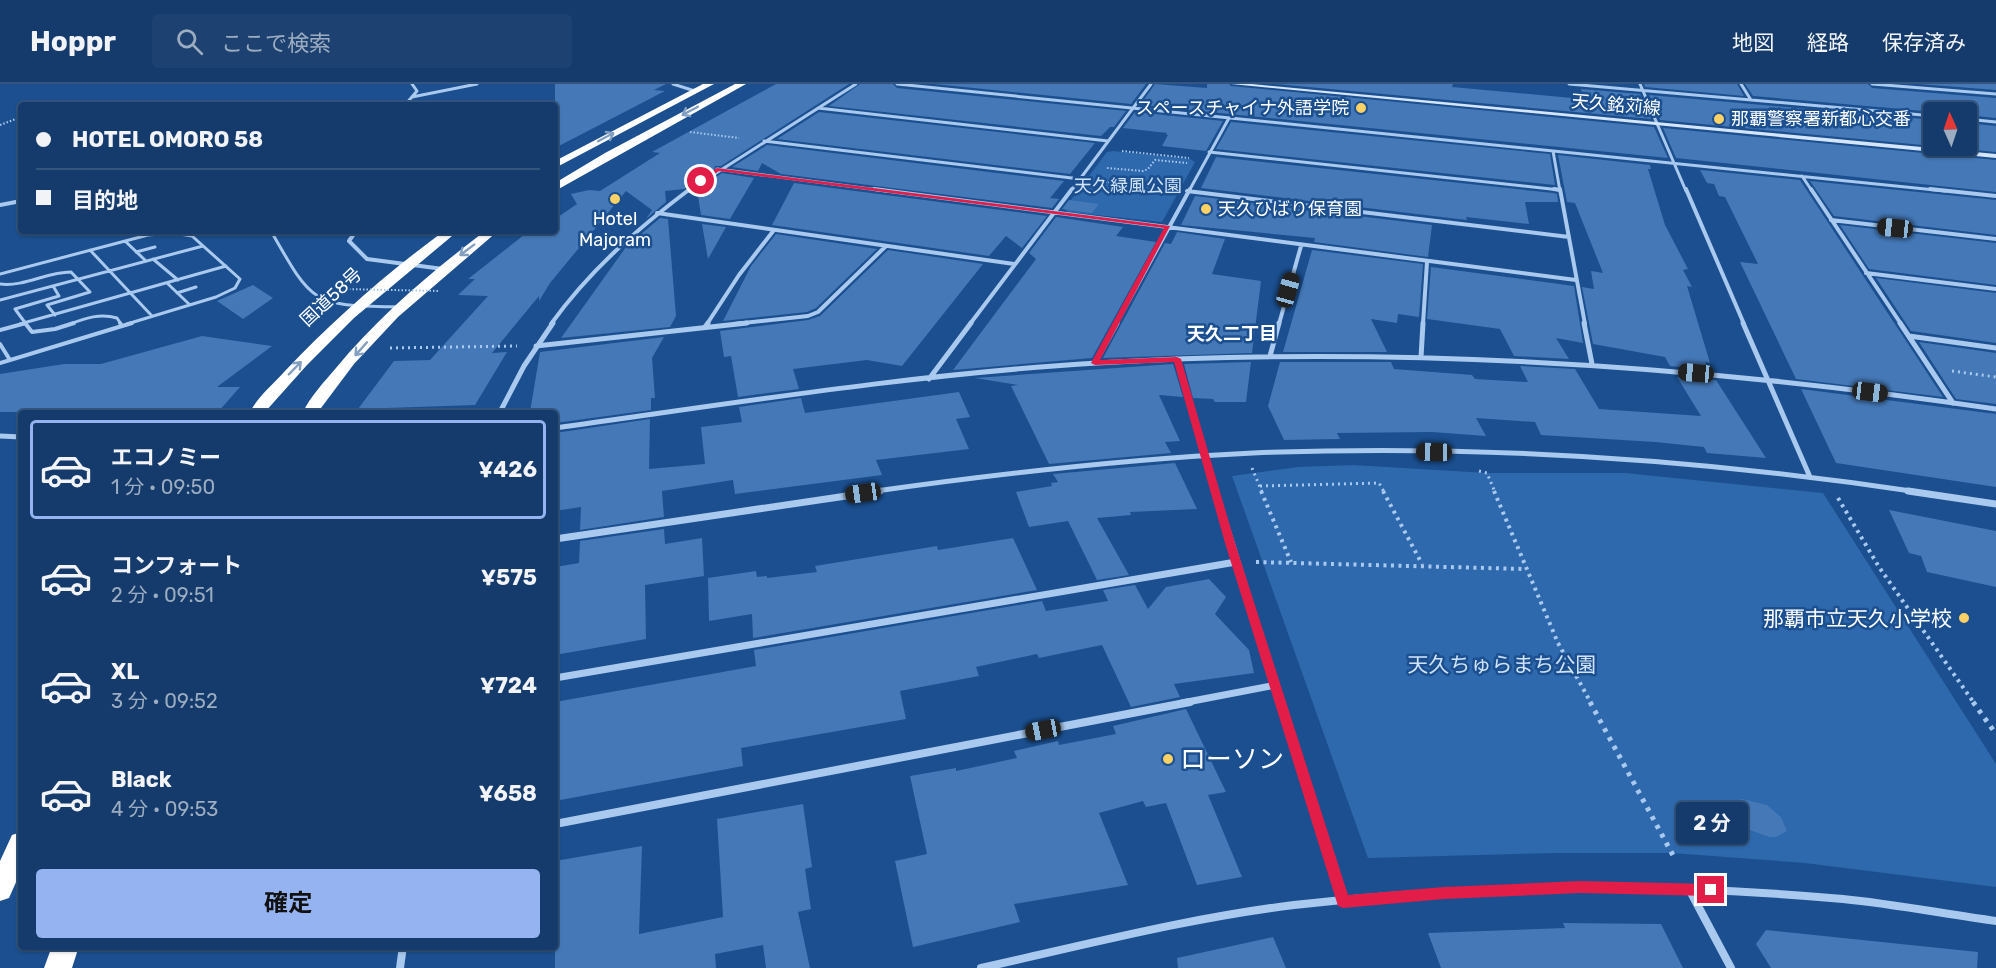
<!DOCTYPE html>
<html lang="ja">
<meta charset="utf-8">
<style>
:root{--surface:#143b6b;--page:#1d4271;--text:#f1f3f6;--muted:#9dadc1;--line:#33557e;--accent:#95b2f1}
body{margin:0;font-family:Rubik,"Noto Sans JP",sans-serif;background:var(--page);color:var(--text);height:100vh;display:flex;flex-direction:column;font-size:22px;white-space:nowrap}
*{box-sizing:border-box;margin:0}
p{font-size:20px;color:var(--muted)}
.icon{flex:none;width:33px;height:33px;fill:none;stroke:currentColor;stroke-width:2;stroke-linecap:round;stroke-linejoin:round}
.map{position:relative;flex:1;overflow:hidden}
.sheet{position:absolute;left:18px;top:326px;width:540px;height:540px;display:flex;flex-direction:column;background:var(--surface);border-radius:6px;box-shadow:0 2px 4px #0004,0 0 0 2px var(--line)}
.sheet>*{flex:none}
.top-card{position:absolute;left:18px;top:18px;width:540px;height:132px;border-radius:6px;box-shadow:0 2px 4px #0004,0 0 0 2px var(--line);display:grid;align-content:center;height:132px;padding:0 18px;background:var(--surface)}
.needle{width:39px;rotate:357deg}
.buttons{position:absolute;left:1923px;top:18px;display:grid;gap:12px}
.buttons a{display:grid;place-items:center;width:54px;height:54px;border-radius:6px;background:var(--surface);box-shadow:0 2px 4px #0004,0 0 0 2px var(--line);font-size:30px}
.end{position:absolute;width:27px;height:27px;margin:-14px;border:8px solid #e11d48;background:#fff;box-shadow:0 0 0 3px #fff}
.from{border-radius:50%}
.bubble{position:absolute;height:42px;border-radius:6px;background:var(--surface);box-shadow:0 2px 4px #0004,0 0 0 2px var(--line);font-size:20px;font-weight:700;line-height:42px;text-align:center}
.car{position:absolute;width:18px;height:36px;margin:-18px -9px;border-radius:8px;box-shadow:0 0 4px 2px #0007;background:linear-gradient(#222 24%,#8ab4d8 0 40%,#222 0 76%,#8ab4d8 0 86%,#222 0)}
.top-card b{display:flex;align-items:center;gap:21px;height:57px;font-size:22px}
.top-card b+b{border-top:2px solid var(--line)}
.top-card i{width:15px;height:15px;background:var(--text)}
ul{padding:10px 0 0;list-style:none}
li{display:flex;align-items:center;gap:18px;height:99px;margin:0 12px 9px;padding:0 6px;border:3px solid transparent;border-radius:6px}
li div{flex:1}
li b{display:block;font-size:22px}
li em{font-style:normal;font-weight:700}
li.active{border-color:var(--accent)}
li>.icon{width:54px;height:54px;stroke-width:1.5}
.primary-button{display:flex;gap:12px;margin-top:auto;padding:12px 18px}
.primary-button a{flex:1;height:69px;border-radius:6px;background:var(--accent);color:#111;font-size:24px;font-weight:700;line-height:69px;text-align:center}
header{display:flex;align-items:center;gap:36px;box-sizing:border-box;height:84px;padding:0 30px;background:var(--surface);border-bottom:2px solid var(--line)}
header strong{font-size:28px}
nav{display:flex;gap:33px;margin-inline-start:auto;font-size:21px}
.search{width:420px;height:54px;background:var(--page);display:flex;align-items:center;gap:15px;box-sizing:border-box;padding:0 21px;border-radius:6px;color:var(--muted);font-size:22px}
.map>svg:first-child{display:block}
.green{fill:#2e69ad}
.building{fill:#4478b7}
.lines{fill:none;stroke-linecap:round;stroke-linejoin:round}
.path-far3{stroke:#a9c9ee;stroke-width:2;stroke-dasharray:1.5 2;stroke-linecap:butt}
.path-far2{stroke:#a9c9ee;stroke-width:3;stroke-dasharray:2 4;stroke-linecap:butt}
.path-far1{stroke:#a9c9ee;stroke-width:4;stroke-dasharray:3 4.5;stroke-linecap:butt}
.path{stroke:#a9c9ee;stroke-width:5;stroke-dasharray:4 6;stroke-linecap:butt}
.lane-far2{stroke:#a9c9ee;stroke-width:2}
.lane-far1{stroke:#a9c9ee;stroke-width:3}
.lane{stroke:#a9c9ee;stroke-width:4}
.street-far4{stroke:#a9c9ee;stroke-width:3}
.street-far3{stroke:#a9c9ee;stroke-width:4}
.street-far2{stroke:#a9c9ee;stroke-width:5}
.street-far1{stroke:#a9c9ee;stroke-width:7}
.street{stroke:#a9c9ee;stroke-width:8}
.secondary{fill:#d6e6fa;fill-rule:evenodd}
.highway{fill:#fff;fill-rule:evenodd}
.path-bridge{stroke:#a9c9ee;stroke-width:2;stroke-dasharray:1.5 2;stroke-linecap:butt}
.oneway{stroke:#829ec1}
.route{fill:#e11d48}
.poi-dot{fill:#ffd166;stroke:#1b4f8f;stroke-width:2}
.labels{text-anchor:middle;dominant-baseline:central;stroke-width:5;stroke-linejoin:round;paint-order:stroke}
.far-street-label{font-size:18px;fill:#fff;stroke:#1b4f8f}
.far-poi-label{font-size:18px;fill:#fff;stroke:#1b4f8f;text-anchor:start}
.far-park-label{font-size:18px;fill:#cfe3fa;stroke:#1b4f8f}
.far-neighbourhood-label{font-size:18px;font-weight:bold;fill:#fff;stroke:#1b4f8f}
.poi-label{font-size:21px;fill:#fff;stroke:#1b4f8f;text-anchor:end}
.park-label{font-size:21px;fill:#cfe3fa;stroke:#1b4f8f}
.near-poi-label{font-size:26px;fill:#fff;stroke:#1b4f8f;text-anchor:start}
</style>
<header>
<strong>Hoppr</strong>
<div class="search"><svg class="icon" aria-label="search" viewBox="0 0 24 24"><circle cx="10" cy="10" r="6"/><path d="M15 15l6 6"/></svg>ここで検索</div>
<nav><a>地図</a><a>経路</a><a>保存済み</a></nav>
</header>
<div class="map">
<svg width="1996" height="884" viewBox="0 0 1996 884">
<rect width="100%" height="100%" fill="#1b4f8f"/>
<path class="green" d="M1113,67L1190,75L1195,78L1162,138L1068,128L1064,125L1107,68Z
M1353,381L1487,389H1625L1823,409L1996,680V803L1805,779L1672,769H1556L1368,774L1232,392L1298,383Z"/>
<path class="building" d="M555,0H666L654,6L665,7L555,64Z
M776,0H849L721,82H715L714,86L690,101L684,105L665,107L666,118L646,135L652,126L626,107L550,199L539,217V212L492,269L507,268L475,321L358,325L394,277L430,276L488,212L458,211L475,195H468L529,147H555V135L577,120L571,110L589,106L600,107L660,69L652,68Z
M860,0H893L897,4L1126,27L1114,43H1110L1101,52L829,22Z
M934,0H1146L1131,20Z
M1155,0L1207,4V0H1229L1231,2L1654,43L1668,74L1140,21Z
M1276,0H1453L1452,3L1583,15L1581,5L1640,10L1651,35Z
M1644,0H1737L1744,12L1645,3Z
M1745,0H1868L1872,4L1996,14V34L1966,31V28H1935L1753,12Z
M1919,0H1996V6Z
M1649,11L1934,36V62H1966V39L1996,42V68L1660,36Z
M819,28L1095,59L1070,90L777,55Z
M1135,28L1223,37L1206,67L1162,62L1168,51H1166L1167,49L1123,44Z
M1231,38L1550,70L1555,101L1216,65Z
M1663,44L1996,76V108L1676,74Z
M767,61L1064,97L1050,114L1059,115L1052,124L781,90L762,79L758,87L732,83Z
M1558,71L1650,81L1651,85H1648L1665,141L1688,185L1683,186L1692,203L1687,202L1710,279L1705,278L1710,286L1670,282L1665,273L1593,260L1582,203L1594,205L1591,187L1603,189L1575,119L1567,118Z
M1216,73L1553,109L1557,110L1558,118H1525L1529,140L1466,133L1467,136L1433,132L1201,104Z
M1700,86L1800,96L1943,313L1796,295L1740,178L1758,180L1725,113L1719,112L1714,100L1707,99Z
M722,89L754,94L730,135L701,131L697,106Z
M1810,97L1996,116V151L1834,132Z
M794,99L1047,132L1022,164L1006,152L989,172L772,141Z
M1195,112L1432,141L1428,173L1314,158L1315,154L1181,141Z
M1069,116L1099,120L1092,129L1062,125Z
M1056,133L1123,143L1116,152L1156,158L1092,274L953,286L1036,175L1029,169Z
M660,134L668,135L676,232L670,243L561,254L626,163Z
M702,140L726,143L708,175Z
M1840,141L1996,159V201L1869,185Z
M1177,148L1225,155L1212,190L1261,197L1252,269L1103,274L1165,159L1171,160Z
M776,150L877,165L816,224L807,228L723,237L751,182Z
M888,166L983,180L902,282L867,276L793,285L799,305L738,313L731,272L724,273L720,247L808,236L820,232Z
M1312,166L1423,180L1419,233L1398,230L1397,239L1371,235L1387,268H1283Z
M1431,183L1574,202L1583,259L1556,254L1569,275L1514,272L1500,245L1427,235Z
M1876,194L1996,209V259L1911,247Z
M253,201L273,214L243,235L217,217Z
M202,252L272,262L217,303H240L218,328H0V290L64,280H101Z
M664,253L652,274L655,314H651V326L555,339V328H530L540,268Z
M1919,258L1996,269V320L1956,315Z
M1251,278L1246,318H1215L1213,315L1193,314L1184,280Z
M1280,278H1391L1394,285L1472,291L1475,295L1528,298L1520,282L1575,285L1599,325L1701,332L1677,293L1716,296L1766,374L1707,369L1704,363L1655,358L1541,351L1535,338L1476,334L1486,352L1432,348L1337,349L1340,355L1284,356L1268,322Z
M1173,280L1183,313L1159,311L1180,357L1165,358L1171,369L1049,380L1011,302L1018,301L975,294Z
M1801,305L1996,330V403L1836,379Z
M959,308L970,333L956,335L969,365L876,376L882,391L735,410L733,396L662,407L664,433L580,446L581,423L555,427V349L650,335L649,385L705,380L701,343L742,338L739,323L801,314L805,329Z
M1175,379L1197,425L1130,428L1131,431L1097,434L1129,491L1097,496L1068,437L1029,443L1016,408L1052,402L1051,399L1058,398L1053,390Z
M1889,426L1996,447V503L1927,488L1921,472L1909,469Z
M664,445L665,460L702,454L704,492L645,501L646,555L555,571V483L579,479L580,457Z
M1013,454L1037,506L753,554L752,530L709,537L708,494L756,487L757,493L767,492V494L817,488L815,482L937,462L938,466Z
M1209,495L1226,513L1215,530L1249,566L1254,589L1174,600L1180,613L1131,623L1102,561L1039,574L1037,570L976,583L979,592L900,607L906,635L741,664L743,682L555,717V618L756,582L754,566L1042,517L1046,527L1108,517L1103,506L1135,501L1148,525L1166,503Z
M1186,625L1226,708L1208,711L1242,793L1197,801L1166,719L1146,723L1143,717L1099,729L1128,801L1014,820L1020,838L913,863L895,777L927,770L910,692L956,684V687L1017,674L1014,667L1058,657L1059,661L1116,650L1113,642Z
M1742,715L1767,721L1781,733L1787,747L1776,753H1769L1742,743L1727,758L1711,757L1688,742L1681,724L1702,720L1730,727L1734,718Z
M803,720L812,783L805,785L811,825L798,828L810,884H766L763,861L715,870L716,884H555V777L642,762L639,850L723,833L717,735Z
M1563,839L1661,840L1683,884H1441L1428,849L1565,844Z
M1766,846L1978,868L1977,884H1771L1756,860Z
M1273,853L1286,884H1178L1177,874Z"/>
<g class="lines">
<path class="path-far3" d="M0,41L21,33
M690,48L739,54
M1122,67L1189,74
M1107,84L1143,87L1148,85L1155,76L1187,79
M1098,97L1171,106"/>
<path class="path-far2" d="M390,264L517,262
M1952,287L1996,293
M1252,384L1262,408
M1479,387L1487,389L1495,408
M1260,402L1379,399L1384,408"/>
<path class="path-far1" d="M1261,407L1291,478
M1383,407L1422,480
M1494,407L1558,559L1591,619
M1838,414L1879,483L1974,619
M1256,478L1525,485"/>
<path class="path" d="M1590,618L1675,775
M1973,618L1996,650"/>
<path class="lane-far2" d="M209,18L213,21"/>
<path class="lane-far1" d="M271,147C314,223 313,221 400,223
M125,157L146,177
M90,166L152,232
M136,168L155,163
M153,175L178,196
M0,190L148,151L173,149L192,152L240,195L235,204L216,213L127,240
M167,199L190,221
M0,200C25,203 46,188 71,188L90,208L47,221L55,231
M177,209L196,203
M0,216L203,162
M20,240L226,182
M26,240L15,225L59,212L53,202
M70,240C86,234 100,229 117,234L121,240"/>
<path class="lane" d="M25,239L32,248L55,245L74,239
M120,239L122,242
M0,246L26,239
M0,260L10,276
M0,279L132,239"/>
<path class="street-far4" d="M673,0L695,7
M897,0L1945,107
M1569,0L1934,32
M1640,0L1686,107
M1741,0L1751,16
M1872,0L1996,10
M412,13L477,0
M405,21L417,7L412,0
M818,24L1108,57
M1966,35L1996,38
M764,57L1080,95
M1553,67L1560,107
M1209,68L1560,106
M717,85L886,107
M1802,92L1812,107
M688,107L856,0
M1071,107L1151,0
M1189,107L1229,34"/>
<path class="street-far3" d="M874,105L1576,196
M1554,105L1560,106
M1560,105L1585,240
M1686,105L1744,240
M1811,105L1901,240
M1930,105L1996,112
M1187,107L1569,153
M0,121L21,117
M657,129L1014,180
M1831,136L1996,155
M356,147L349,157L367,175L443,185
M1866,189L1996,205
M551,240C590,186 637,145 690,105
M707,240L739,191L774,146
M734,240L808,232L818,228L886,162
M970,240L1072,105
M1116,240L1190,105
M1279,240L1301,162
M1423,240L1427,178"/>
<path class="street-far2" d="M1584,239L1592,280
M1743,239L1810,393
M1900,239L1953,319
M705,243L708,239
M1909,252L1996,264
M536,262L747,239
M1270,272L1279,239
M1421,273L1423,239
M1177,275L1215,408
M1095,279L1117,239
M929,295L971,239
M500,328L524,282L553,239
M555,344C735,319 915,290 1097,279C1398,261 1698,281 1996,325
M0,352L21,353
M869,408C996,390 1124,375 1253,369C1475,360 1699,375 1918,408"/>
<path class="street-far1" d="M1215,407L1281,619
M1908,407L1996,420
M555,455L880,407
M555,594L1236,478
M1182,619L1276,601"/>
<path class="street" d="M1281,618L1343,818
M555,740L1190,618
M1689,805L1731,884
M400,884L403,862
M981,884C1085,861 1188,834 1294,821C1474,800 1663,799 1843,815C1894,820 1945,830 1996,837"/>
<path class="secondary" d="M1231,0H1252L1996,70V74Z"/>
<path class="highway" d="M703,0H714L555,84V77Z
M735,0H746L555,107V99L605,69Z
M444,147H458L354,234L307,281L265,328H250C257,314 274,299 285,287C334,235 387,189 444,147Z
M485,147H498L398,233L354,280L318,328H303C310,313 324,298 336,284C379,232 431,188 485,147Z
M21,748V787L9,814L0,817V777L12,751Z
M52,862H79L72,884H44Z"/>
<path class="path-bridge" d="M342,205L440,207"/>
</g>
<defs><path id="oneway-shaft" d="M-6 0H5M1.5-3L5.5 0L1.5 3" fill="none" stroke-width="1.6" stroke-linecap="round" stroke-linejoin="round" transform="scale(1.5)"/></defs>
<g class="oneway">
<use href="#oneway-shaft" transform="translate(690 27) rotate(152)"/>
<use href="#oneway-shaft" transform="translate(606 53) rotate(-28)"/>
<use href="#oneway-shaft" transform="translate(467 166) rotate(143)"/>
<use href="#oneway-shaft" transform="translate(361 265) rotate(132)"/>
<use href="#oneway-shaft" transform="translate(295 284) rotate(-46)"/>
</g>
<path class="route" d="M717,84L1170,142L1100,276L1177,273L1181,275L1235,459L1348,811L1444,803L1580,797L1711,800L1716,802L1718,806L1716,810L1711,812L1580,809L1444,815L1343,824L1338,822L1225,459L1174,278L1095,281L1091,279L1164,144L719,87L703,98H699V96Z"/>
<g class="poi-dot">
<circle cx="1361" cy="24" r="6"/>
<circle cx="1719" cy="35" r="6"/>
<circle cx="615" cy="115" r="6"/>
<circle cx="1206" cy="125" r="6"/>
<circle cx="1964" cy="534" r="6"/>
<circle cx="1168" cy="675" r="6"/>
</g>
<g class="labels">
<g class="far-street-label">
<text transform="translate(1616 21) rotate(5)">天久銘苅線</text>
<text transform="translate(331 213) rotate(-43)">国道58号</text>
</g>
<g class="far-poi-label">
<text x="1349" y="24" text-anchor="end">スペースチャイナ外語学院</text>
<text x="1731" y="35">那覇警察署新都心交番</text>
<text x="1218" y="125">天久ひばり保育園</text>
<text x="615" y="135" text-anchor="middle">Hotel<tspan x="615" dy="21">Majoram</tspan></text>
</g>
<g class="far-park-label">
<text x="1128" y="102">天久緑風公園</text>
</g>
<g class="far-neighbourhood-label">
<text x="1232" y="250">天久二丁目</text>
</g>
<g class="poi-label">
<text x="1952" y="534">那覇市立天久小学校</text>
</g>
<g class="park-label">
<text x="1502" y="580">天久ちゅらまち公園</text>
</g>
<g class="near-poi-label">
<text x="1180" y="675">ローソン</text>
</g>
</g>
</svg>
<div class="buttons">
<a><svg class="needle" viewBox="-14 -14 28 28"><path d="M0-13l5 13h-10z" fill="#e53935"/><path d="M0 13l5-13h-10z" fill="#9dadc1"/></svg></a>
</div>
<i class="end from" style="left:701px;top:97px"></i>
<i class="end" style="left:1711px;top:806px"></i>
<div class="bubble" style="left:1676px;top:718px;width:72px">2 分</div>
<i class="car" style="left:1895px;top:144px;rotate:276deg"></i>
<i class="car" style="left:1288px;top:206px;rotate:16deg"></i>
<i class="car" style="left:1696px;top:289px;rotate:275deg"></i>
<i class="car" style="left:1870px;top:308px;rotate:97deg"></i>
<i class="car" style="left:1434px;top:368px;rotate:271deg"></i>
<i class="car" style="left:863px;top:409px;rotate:262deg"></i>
<i class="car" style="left:1043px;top:646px;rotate:259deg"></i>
<div class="top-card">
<b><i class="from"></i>HOTEL OMORO 58</b>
<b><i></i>目的地</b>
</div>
<section class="sheet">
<ul>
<li class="active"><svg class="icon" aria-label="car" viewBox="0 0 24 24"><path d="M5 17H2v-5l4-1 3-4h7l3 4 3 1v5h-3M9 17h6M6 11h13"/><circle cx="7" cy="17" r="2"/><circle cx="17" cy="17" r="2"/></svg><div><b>エコノミー</b><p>1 分 · 09:50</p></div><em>¥426</em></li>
<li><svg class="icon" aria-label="car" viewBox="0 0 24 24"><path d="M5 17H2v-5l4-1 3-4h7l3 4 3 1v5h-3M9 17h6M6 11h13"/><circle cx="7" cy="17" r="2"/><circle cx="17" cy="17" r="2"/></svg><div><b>コンフォート</b><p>2 分 · 09:51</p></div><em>¥575</em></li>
<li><svg class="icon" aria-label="car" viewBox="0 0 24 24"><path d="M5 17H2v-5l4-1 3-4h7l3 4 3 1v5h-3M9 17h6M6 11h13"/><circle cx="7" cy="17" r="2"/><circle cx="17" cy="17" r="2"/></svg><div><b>XL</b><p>3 分 · 09:52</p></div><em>¥724</em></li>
<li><svg class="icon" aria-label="car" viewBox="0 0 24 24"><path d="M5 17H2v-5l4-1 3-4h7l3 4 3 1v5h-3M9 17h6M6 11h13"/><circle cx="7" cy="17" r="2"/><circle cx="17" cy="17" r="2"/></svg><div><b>Black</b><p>4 分 · 09:53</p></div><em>¥658</em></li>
</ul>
<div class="primary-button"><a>確定</a></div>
</section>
</div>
